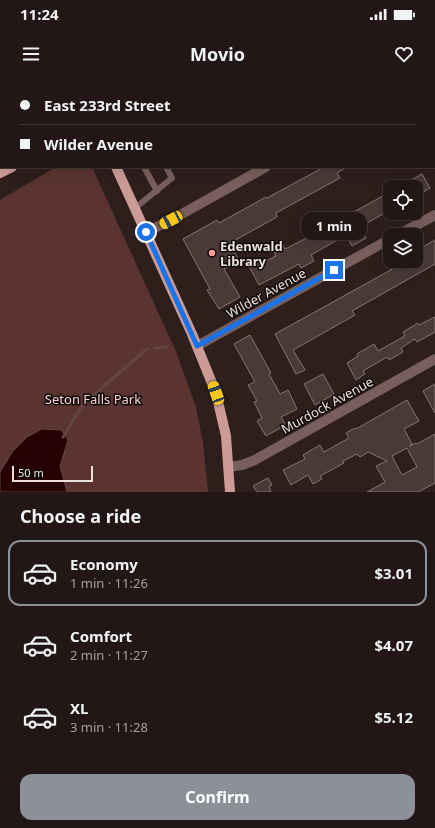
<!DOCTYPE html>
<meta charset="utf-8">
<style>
:root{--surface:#221716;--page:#2e2423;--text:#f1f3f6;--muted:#a29fa1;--line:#3f3635;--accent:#8c9099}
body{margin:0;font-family:"Noto Sans",sans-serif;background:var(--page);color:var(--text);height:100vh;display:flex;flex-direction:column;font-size:15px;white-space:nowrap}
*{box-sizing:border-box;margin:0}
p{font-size:13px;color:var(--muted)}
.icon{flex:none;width:22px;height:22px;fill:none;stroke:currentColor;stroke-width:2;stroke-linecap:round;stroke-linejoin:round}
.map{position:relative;height:412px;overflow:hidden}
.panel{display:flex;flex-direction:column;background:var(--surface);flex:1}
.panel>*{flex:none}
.guide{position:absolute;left:0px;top:0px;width:435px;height:88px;box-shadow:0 4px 16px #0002,0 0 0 1px var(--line);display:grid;align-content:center;height:88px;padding:0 20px;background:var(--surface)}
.fabs{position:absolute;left:383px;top:100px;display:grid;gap:8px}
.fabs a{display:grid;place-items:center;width:40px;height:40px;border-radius:8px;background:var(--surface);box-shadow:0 4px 16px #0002,0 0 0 1px var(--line);font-size:20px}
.scale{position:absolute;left:12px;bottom:10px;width:81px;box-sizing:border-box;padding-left:4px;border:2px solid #ece1df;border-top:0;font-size:11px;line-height:14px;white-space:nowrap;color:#ece1df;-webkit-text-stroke:3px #110a0a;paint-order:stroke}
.end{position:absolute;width:18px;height:18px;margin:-9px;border:5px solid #1a73e8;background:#fff;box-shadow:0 0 0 2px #fff}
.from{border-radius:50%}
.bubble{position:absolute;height:28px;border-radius:12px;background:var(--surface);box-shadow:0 4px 16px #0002,0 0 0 1px var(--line);font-size:13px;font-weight:700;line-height:28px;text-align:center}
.car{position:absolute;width:12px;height:24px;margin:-12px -6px;border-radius:5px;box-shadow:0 0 3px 1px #0007;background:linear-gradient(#f5c518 24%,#345 0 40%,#f5c518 0 76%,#345 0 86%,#f5c518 0)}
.guide b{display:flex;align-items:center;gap:14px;height:38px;font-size:15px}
.guide b+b{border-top:1px solid var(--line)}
.guide i{width:10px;height:10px;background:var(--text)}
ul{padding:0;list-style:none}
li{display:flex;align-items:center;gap:12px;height:66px;margin:0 8px 6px;padding:0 12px;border:2px solid transparent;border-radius:12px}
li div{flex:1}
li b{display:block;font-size:15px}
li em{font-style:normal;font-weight:700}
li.active{border-color:var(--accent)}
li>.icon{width:36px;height:36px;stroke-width:1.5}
h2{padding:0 20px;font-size:18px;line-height:48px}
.primary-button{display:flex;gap:8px;margin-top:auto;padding:8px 20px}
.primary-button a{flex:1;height:46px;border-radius:12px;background:var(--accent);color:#fff;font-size:16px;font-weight:700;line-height:46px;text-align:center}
.status{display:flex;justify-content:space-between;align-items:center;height:28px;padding:0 20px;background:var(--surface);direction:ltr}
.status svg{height:11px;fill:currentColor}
header{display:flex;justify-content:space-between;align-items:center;height:52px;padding:0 20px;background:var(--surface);font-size:18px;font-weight:700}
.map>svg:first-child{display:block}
.green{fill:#5b3431}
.water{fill:#270001;stroke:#624444}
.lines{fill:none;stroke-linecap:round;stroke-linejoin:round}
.stream{stroke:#624444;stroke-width:3}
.building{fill:#4a3937;stroke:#877472;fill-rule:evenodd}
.service{stroke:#785f5d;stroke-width:6}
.minor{stroke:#785f5d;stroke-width:10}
.primary{stroke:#cd9b96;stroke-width:10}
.route{stroke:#1a73e8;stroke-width:5}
.poi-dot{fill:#f59c95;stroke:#110a0a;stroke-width:1.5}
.labels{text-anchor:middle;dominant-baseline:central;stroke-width:3;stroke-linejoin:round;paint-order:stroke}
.poi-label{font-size:13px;font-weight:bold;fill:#ece1df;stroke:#110a0a;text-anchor:start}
.street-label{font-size:13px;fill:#ece1df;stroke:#110a0a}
.park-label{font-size:13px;fill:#f7d3d0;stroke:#110a0a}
</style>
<div class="status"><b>11:24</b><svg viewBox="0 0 49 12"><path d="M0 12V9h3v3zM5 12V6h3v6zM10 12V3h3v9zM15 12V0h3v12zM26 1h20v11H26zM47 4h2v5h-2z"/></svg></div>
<header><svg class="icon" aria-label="menu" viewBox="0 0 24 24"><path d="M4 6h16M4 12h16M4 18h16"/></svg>Movio<svg class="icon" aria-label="heart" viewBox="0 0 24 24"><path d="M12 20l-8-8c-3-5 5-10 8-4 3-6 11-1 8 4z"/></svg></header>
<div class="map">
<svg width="435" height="412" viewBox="0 0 435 412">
<rect width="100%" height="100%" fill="#2e1f1d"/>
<path class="green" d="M56,87H92L177,274L196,327L203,363L208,412H0V120Z"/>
<path class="water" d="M42,349L61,350L68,360L60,386L67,412H0V392L13,371L27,357Z"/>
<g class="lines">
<path class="stream" d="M155,268L167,267
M63,357L80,329L105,305L147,269"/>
</g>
<path class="building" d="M324,87H347L337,93L340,98L276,133L277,137L230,163L239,181L224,189L240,217L219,229L207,210L210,209L183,159L217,140L219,143L266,117L267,118Z
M422,94L430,108L422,113L416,116V107H399Z
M390,112V130L360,147L366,158L352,166L346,155L311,175L314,181L301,188L299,184L259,205L248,184L257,179L260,184L276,176L273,170L283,165L285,169L303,160Z
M435,160V184L352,231L355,235L293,270L305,290L296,294L275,254L407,181H416V171Z
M435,237V252L417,262L415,259L401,268L403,272L389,280L387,277L363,291L365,294L356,300L347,283L358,276L357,274L374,264L378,271L405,256L403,252L418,243L419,245Z
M250,255L271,293L269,294L280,314L288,310L297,329L281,337L285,344L281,346L282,347L266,356L257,341L262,338L254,322L257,321L248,305L255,302L234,264Z
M323,294L334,314L315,325L304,304Z
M435,304V333L423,311Z
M407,320L419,341L404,349L412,364L409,366L416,363L417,364L435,354V403L418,412H367L385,402L376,386L387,381L368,372L360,377L357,374L343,381L344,383L320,396L322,399L313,404L308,395L291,405L283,390L305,379L303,375L320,365L324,372L349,358L346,353L355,348L356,349ZM407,368L417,387L402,395L392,376Z
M268,398L272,405L269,407L271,412H257L253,406Z"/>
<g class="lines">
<path class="service" d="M144,87L157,111
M135,128L172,98L166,87"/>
<path class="minor" d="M81,0V1
M420,1L422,0
M146,152L171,140L266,87
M398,155L435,135
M197,266L390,159
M229,387L242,385L255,380L435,279"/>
<path class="primary" d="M109,1L110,0
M166,1L168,0
M116,87L192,254L216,313L226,356L230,412
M0,93L12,87"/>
</g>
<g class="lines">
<path class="route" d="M146,152L197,266L334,190"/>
</g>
<circle class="poi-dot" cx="212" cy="173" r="4"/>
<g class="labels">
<g class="poi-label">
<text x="220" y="166">Edenwald<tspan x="220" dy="15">Library</tspan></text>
</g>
<g class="street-label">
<text transform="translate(266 213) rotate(-29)">Wilder Avenue</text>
<text transform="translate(327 325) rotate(-29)">Murdock Avenue</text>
</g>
<g class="park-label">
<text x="93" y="319">Seton Falls Park</text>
</g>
</g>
</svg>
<div class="fabs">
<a><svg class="icon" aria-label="locate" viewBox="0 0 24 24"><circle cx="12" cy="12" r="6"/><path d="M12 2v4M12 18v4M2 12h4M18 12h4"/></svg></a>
<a><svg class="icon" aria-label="layers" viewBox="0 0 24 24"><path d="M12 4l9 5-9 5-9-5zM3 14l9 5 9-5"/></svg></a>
</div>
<div class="scale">50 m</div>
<i class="end from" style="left:146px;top:152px"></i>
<i class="end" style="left:334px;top:190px"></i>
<div class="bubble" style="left:301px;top:132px;width:66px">1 min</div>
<i class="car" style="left:171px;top:140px;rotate:242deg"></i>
<i class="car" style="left:216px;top:313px;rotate:340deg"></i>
<div class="guide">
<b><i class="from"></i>East 233rd Street</b>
<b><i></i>Wilder Avenue</b>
</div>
</div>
<section class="panel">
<h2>Choose a ride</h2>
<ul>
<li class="active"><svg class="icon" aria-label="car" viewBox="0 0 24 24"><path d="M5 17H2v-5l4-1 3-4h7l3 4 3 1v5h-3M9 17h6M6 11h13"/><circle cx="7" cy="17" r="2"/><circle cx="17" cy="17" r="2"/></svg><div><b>Economy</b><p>1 min · 11:26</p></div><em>$3.01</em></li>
<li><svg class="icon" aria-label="car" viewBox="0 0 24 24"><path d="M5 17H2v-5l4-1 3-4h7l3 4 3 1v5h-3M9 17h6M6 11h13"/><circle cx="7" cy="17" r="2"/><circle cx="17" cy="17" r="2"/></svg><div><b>Comfort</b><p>2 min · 11:27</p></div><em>$4.07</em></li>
<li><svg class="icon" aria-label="car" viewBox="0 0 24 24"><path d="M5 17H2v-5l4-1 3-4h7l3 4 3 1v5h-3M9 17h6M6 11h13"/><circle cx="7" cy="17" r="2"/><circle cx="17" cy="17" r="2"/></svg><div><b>XL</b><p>3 min · 11:28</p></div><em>$5.12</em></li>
</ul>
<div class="primary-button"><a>Confirm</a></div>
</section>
